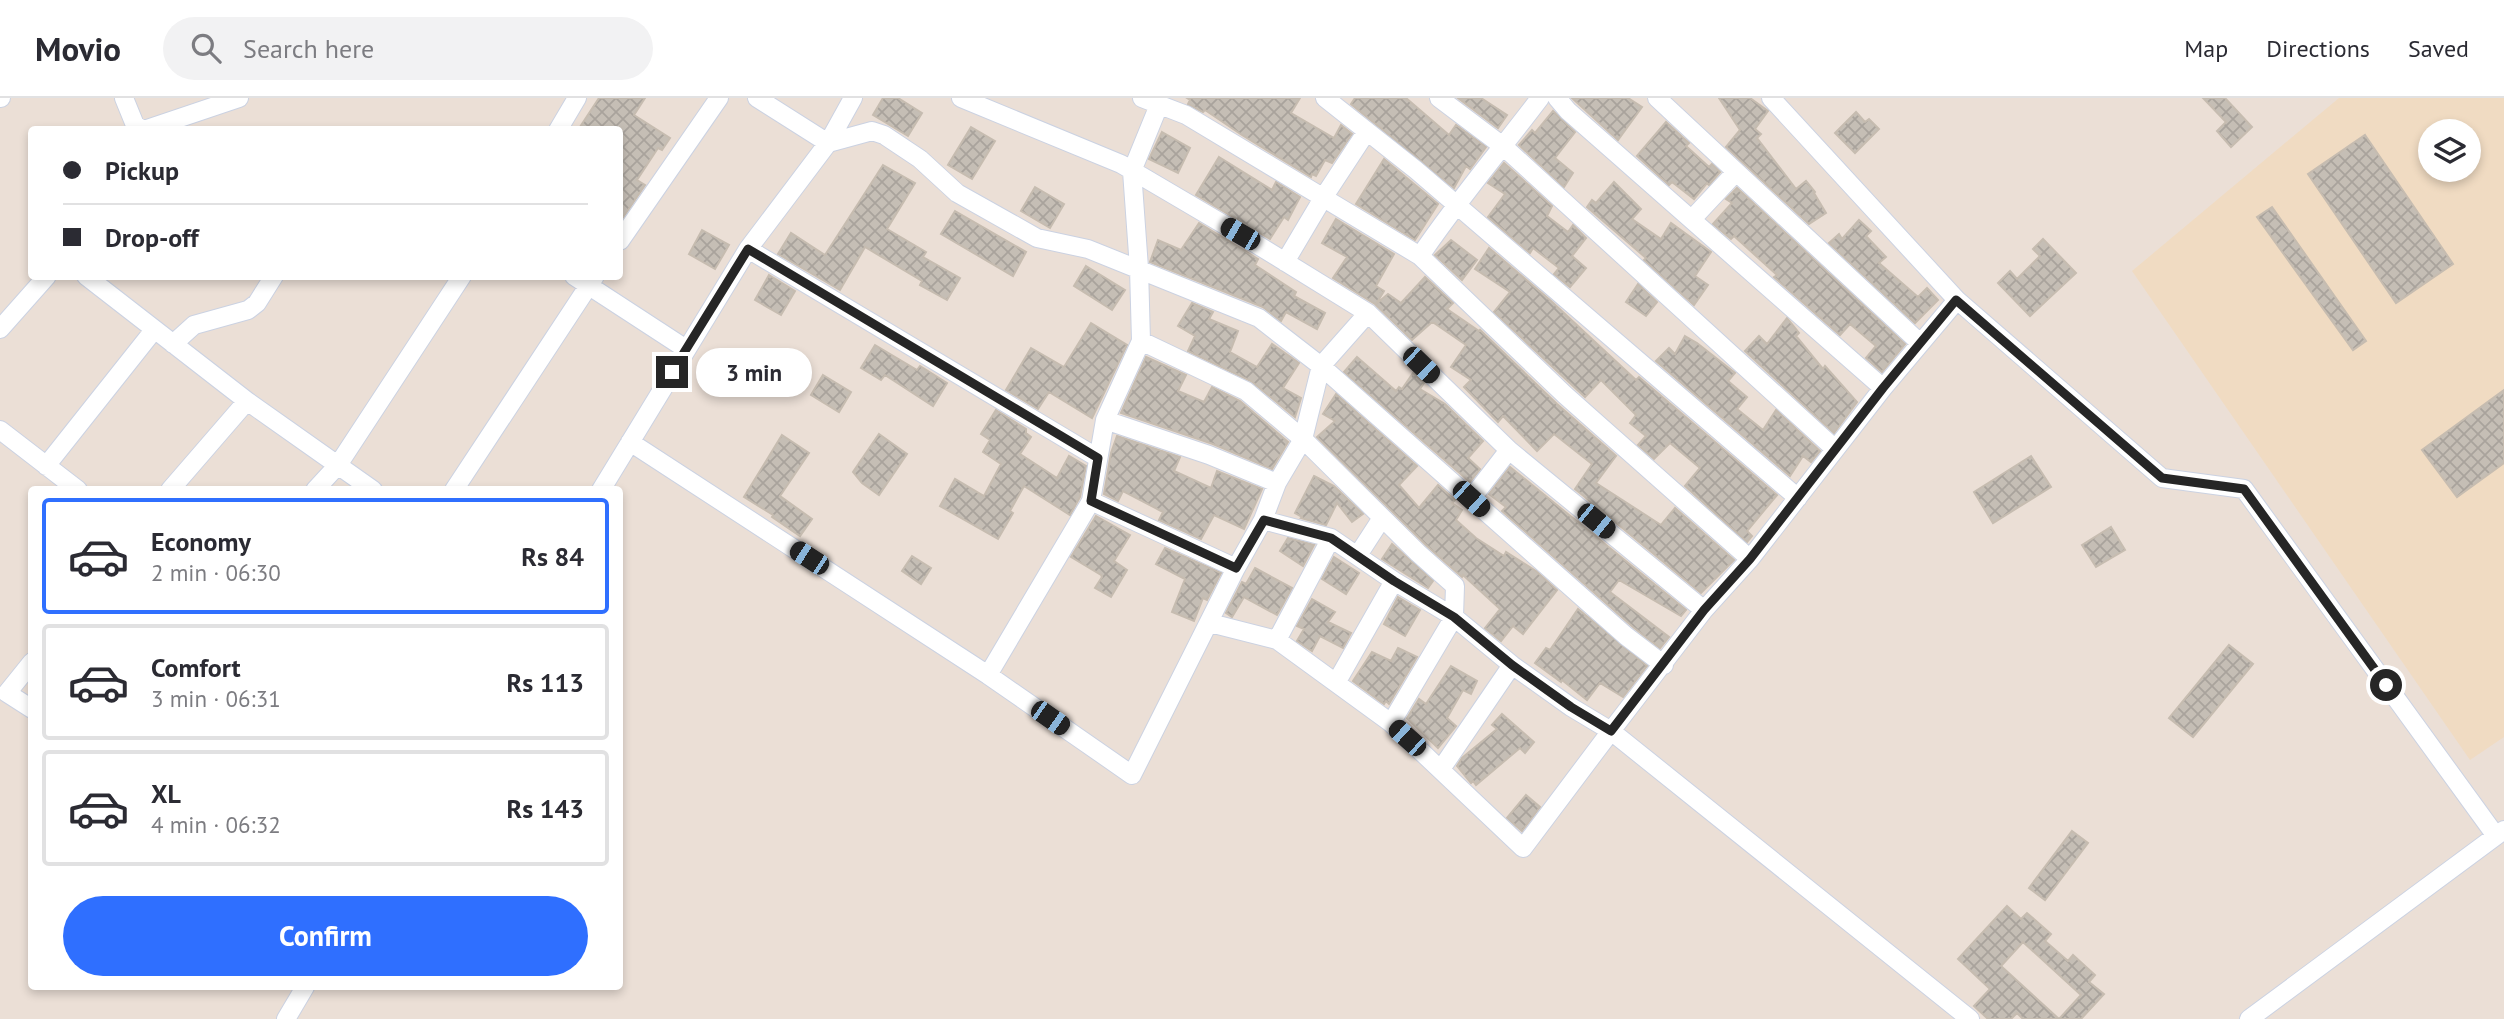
<!DOCTYPE html>
<meta charset="utf-8">
<style>
:root{--surface:#fff;--page:#f2f2f3;--text:#2b2b33;--muted:#7c7c81;--line:#e1e1e2;--accent:#2f6fff}
body{margin:0;font-family:"PT Sans",sans-serif;background:var(--page);color:var(--text);height:100vh;display:flex;flex-direction:column;font-size:26px;white-space:nowrap}
*{box-sizing:border-box;margin:0}
p{font-size:23px;color:var(--muted)}
.icon{flex:none;width:38px;height:38px;fill:none;stroke:currentColor;stroke-width:2;stroke-linecap:round;stroke-linejoin:round}
.map{position:relative;flex:1;overflow:hidden}
.panel{position:absolute;left:28px;top:388px;width:595px;height:504px;display:flex;flex-direction:column;background:var(--surface);border-radius:7px;box-shadow:0 4px 10px #0003}
.panel>*{flex:none}
.banner{position:absolute;left:28px;top:28px;width:595px;height:154px;border-radius:7px;box-shadow:0 4px 10px #0003;display:grid;align-content:center;height:154px;padding:0 35px;background:var(--surface)}
.fabs{position:absolute;left:2418px;top:21px;display:grid;gap:14px}
.fabs a{display:grid;place-items:center;width:63px;height:63px;border-radius:50%;background:var(--surface);box-shadow:0 4px 10px #0003;font-size:35px}
.end{position:absolute;width:32px;height:32px;margin:-16px;border:9px solid #262626;background:#fff;box-shadow:0 0 0 4px #fff}
.from{border-radius:50%}
.bubble{position:absolute;height:49px;border-radius:24px;background:var(--surface);box-shadow:0 4px 10px #0003;font-size:23px;font-weight:600;line-height:49px;text-align:center}
.car{position:absolute;width:21px;height:42px;margin:-21px -10px;border-radius:9px;box-shadow:0 0 5px 2px #0007;background:linear-gradient(#222 24%,#8ab4d8 0 40%,#222 0 76%,#8ab4d8 0 86%,#222 0)}
.banner b{display:flex;align-items:center;gap:24px;height:66px;font-size:26px}
.banner b+b{border-top:2px solid var(--line)}
.banner i{width:18px;height:18px;background:var(--text)}
ul{padding:12px 0 0;list-style:none}
li{display:flex;align-items:center;gap:21px;height:116px;margin:0 14px 10px;padding:0 21px;border:4px solid var(--line);border-radius:7px}
li div{flex:1}
li b{display:block;font-size:26px}
li em{font-style:normal;font-weight:600}
li.active{border-color:var(--accent)}
li>.icon{width:63px;height:63px;stroke-width:1.5}
.primary-button{display:flex;gap:14px;margin-top:auto;padding:14px 35px}
.primary-button a{flex:1;height:80px;border-radius:42px;background:var(--accent);color:#fff;font-size:28px;font-weight:600;line-height:80px;text-align:center}
header{display:flex;align-items:center;gap:42px;box-sizing:border-box;height:98px;padding:0 35px;background:var(--surface);border-bottom:2px solid var(--line)}
header strong{font-size:33px}
nav{display:flex;gap:38px;margin-inline-start:auto;font-size:24px}
.search{width:490px;height:63px;background:var(--page);display:flex;align-items:center;gap:18px;box-sizing:border-box;padding:0 24px;border-radius:38px;color:var(--muted);font-size:26px}
.map>svg:first-child{display:block}
.education{fill:#f0dbc2;fill-rule:evenodd}
.building{fill:url(#building-cross-hatch);stroke:#c6bcb0;stroke-width:2}
.lines{fill:none;stroke-linecap:round;stroke-linejoin:round}
.street-casing{stroke:#cbd2e2;stroke-width:20}
.street{stroke:#fff;stroke-width:18}
.route{stroke:#262626;stroke-width:9}
</style>
<header>
<strong>Movio</strong>
<div class="search"><svg class="icon" aria-label="search" viewBox="0 0 24 24"><circle cx="10" cy="10" r="6"/><path d="M15 15l6 6"/></svg>Search here</div>
<nav><a>Map</a><a>Directions</a><a>Saved</a></nav>
</header>
<div class="map">
<svg width="2504" height="921" viewBox="0 0 2504 921">
<defs>
<pattern id="building-cross-hatch" width="8" height="8" patternUnits="userSpaceOnUse" patternTransform="scale(1.75)"><rect width="8" height="8" fill="#c5beb5"/><path d="M0 0l8 8M0 8l8-8" fill="none" stroke="#a9a39c"/></pattern>
</defs>
<rect width="100%" height="100%" fill="#ebdfd6"/>
<path class="education" d="M2339,0H2504V639L2470,662L2132,173ZM2431,33H2469V72H2431Z"/>
<path class="building" d="M599,0H645L634,17L670,40L662,52L658,50L637,82L645,87L620,124V32H578Z
M883,0H898L922,15L908,38L873,17Z
M1187,0H1300L1291,15L1334,40L1341,27L1352,36L1332,65L1325,62L1316,78L1312,76L1311,79L1242,37L1205,12L1203,14L1188,6L1190,2Z
M1355,0H1406L1449,37L1456,27L1486,49L1470,71L1466,68L1454,90L1351,6Z
M1458,0H1481L1507,17L1498,30Z
M1572,0H1628L1642,9L1618,42Z
M1719,0H1750L1768,13L1755,31L1761,36L1757,40L1796,91L1806,83L1815,94L1814,95L1826,115L1809,126L1726,49L1740,32Z
M2203,0H2225L2252,29L2231,49L2217,33L2226,24Z
M1553,13L1575,34L1555,60L1573,75L1564,89L1519,47L1532,32L1535,35Z
M1856,14L1865,24L1869,21L1879,31L1855,55L1835,35Z
M1666,24L1689,45L1686,48L1709,69L1712,66L1720,74L1709,87L1707,85L1694,101L1672,84L1669,87L1637,58Z
M971,29L995,43L972,81L948,67Z
M1162,34L1190,50L1178,75L1149,61Z
M2365,37L2453,166L2396,205L2308,76Z
M1219,59L1272,92L1276,84L1300,99L1288,122L1284,119L1270,141L1196,97Z
M1384,61L1438,106L1415,142L1356,106Z
M1504,65L1552,108L1547,118L1568,134L1573,127L1586,140L1572,158L1586,170L1570,189L1554,176L1559,170L1533,150L1530,155L1488,119L1505,96L1488,85Z
M883,67L915,85L887,131L926,154L923,159L960,180L947,202L920,187L922,183L865,149L840,192L778,156L791,135L825,157Z
M1614,84L1641,111L1632,121L1661,141L1671,125L1711,154L1695,178L1708,187L1694,207L1644,162L1646,160L1587,109L1592,102L1596,105Z
M1035,89L1064,106L1050,130L1021,113Z
M1737,90L1905,246L1882,274L1866,260L1876,248L1850,226L1840,237L1774,179L1777,177L1734,138L1731,141L1713,126L1732,105L1726,101Z
M2272,109L2366,243L2353,252L2257,119Z
M955,113L1026,154L1013,178L941,136Z
M1336,121L1394,156L1376,188L1384,193L1376,206L1388,196L1401,205L1425,179L1453,205L1447,211L1479,233L1480,232L1557,306L1616,358L1596,385L1661,427L1675,410L1734,462L1701,495L1585,399L1575,391L1592,366L1554,336L1537,353L1503,318L1498,324L1464,289L1471,282L1451,269L1466,247L1434,225H1431L1412,242L1375,206L1333,180L1347,159L1322,145Z
M1859,122L1871,133L1866,138L1886,159L1879,165L1918,199L1927,190L1938,202L1915,225L1829,145L1839,136L1842,141Z
M1199,125L1258,161L1255,167L1296,194L1294,198L1325,215L1317,231L1286,214L1281,223L1263,209L1150,164L1158,142L1181,152Z
M702,132L729,147L715,171L689,156Z
M2043,141L2076,175L2030,218L1998,185L2010,173L2017,181L2040,158L2033,151Z
M1451,142L1477,162L1462,182L1435,157Z
M1489,150L1551,203L1636,282L1639,279L1777,397L1747,433L1752,438L1747,444L1685,388L1700,370L1670,345L1654,361L1638,347L1646,338L1630,325L1636,317L1601,282L1585,299L1494,214L1510,194L1475,171Z
M1086,168L1125,192L1112,212L1074,188Z
M769,177L795,193L781,217L755,202Z
M1638,186L1657,204L1646,218L1626,204Z
M1192,205L1213,214L1209,221L1238,233L1230,254L1257,269L1272,246L1299,265L1283,290L1301,300L1295,319L1251,283L1188,253L1195,238L1178,228Z
M1787,220L1799,235L1796,238L1823,271L1825,268L1857,304L1834,335L1745,253L1759,238L1767,246Z
M1091,225L1127,247L1092,320L1049,294L1038,311L1006,292L1031,250L1064,269Z
M1685,238L1697,245L1735,275L1728,283L1747,299L1737,311L1763,332L1776,312L1820,353L1811,364L1803,358L1790,378L1656,263L1669,250L1675,256Z
M875,247L917,272L920,268L947,285L933,308L885,277L881,282L861,270Z
M1146,259L1186,277L1178,293L1204,304L1212,289L1240,303L1288,344L1272,371L1213,346L1121,315Z
M1357,259L1396,293L1399,289L1402,291L1413,275L1424,285L1420,291L1445,306L1483,343L1468,360L1480,371L1470,384L1344,274Z
M823,277L851,294L839,314L811,297Z
M2504,292V365L2457,399L2422,352Z
M1336,296L1417,368L1399,387L1419,410L1438,387L1455,402L1452,405L1462,412L1456,422L1476,440L1504,458L1506,454L1536,473L1557,492L1523,536L1513,528L1501,543L1485,530L1500,511L1463,477L1462,479L1426,447L1317,339L1335,323L1323,316Z
M996,312L1026,331V335L1031,339L1020,356L1057,380L1069,358L1086,368L1080,399L1070,417L1024,388L1010,413L1013,415L998,441L940,408L955,381L984,398L1001,366L983,354L990,342L981,336Z
M879,336L907,356L879,397L862,385L853,374Z
M782,337L809,355L780,398L812,421L800,438L772,419L773,417L744,399Z
M1117,338L1180,359L1174,373L1211,390L1217,373L1262,391L1244,431L1214,417L1201,441L1159,422L1163,414L1123,393L1118,403L1104,396L1111,355Z
M2031,358L2051,389L1993,425L1974,394Z
M1510,369L1686,512L1681,518L1619,482L1610,494L1669,539L1660,550L1633,529L1502,413L1506,409L1489,396Z
M1314,378L1334,388L1363,416L1352,424L1337,405L1326,427L1301,420L1302,419L1295,415Z
M1096,418L1130,437L1114,463L1127,472L1111,499L1095,490L1102,479L1101,477L1071,459Z
M2111,429L2125,452L2096,469L2082,447Z
M1288,440L1314,447L1303,468L1280,453Z
M1392,446L1433,483L1428,490L1382,461Z
M1165,450L1221,475L1207,502L1203,500L1194,523L1172,514L1185,481L1156,466Z
M912,458L931,470L921,486L902,473Z
M1334,459L1359,475L1346,496L1322,481Z
M1255,470L1292,490L1277,517L1244,499L1232,519L1226,515L1242,484L1246,486Z
M1398,499L1420,512L1405,538L1384,526Z
M1312,501L1335,514L1328,524L1351,535L1343,550L1320,538L1312,553L1297,543L1304,531L1297,528Z
M1578,511L1647,568L1623,599L1600,585L1587,602L1562,582L1561,584L1535,565L1546,550L1550,552Z
M2229,547L2253,566L2193,639L2169,620Z
M1398,550L1417,559L1389,606L1386,603L1384,606L1353,583L1372,554L1391,563Z
M1451,568L1477,583L1471,596L1463,592L1447,620L1456,628L1438,650L1407,620L1419,601L1426,606Z
M1502,616L1534,644L1525,655L1520,650L1476,687L1473,683L1471,685L1457,668L1462,660L1497,631L1492,627Z
M1526,697L1540,709L1522,733L1507,720Z
M2072,733L2088,745L2045,802L2029,790Z
M2007,808L2021,821L2027,815L2051,836L2045,843L2068,863L2073,857L2095,877L2089,884L2104,896L2081,921H2059L2081,897L2023,844L2001,868L2059,921H2023L2017,915L2011,921H1988L1974,908L1990,891L1958,861Z"/>
<g class="lines">
<g class="street-casing">
<path id="street" d="M0,0H1
M124,0L135,27L143,32
M757,0L828,45L872,33L884,37L920,61L957,95L1037,140L1088,151L1259,220L1321,268L1626,538L1664,567
M961,0L1121,66L1240,136L1368,215L1509,352L1704,512
M1142,0L1186,17L1420,158L1565,297L1750,461
M1325,0L1416,72L1798,400
M1439,0L1504,49L1835,351
M1557,0L1568,13L1883,290
M1657,0L1920,245
M144,32L239,0
M558,32L577,0
M1692,121L1736,74
M620,143L719,0
M748,151L1098,360
M1420,158C1457,103 1500,53 1540,0
M1285,164L1323,100L1367,33
M86,178L247,303
M574,178L686,251
M1957,202L2162,380L2244,391L2496,738
M1368,215L1321,268L1303,341L1277,385L1263,422L1331,440L1394,483L1454,519L1512,567L1571,609L1611,633L1704,512L1750,461L1883,290L1957,202L1771,0
M0,231L47,178
M1141,243L1246,293L1303,341L1418,455L1455,488L1454,519L1391,625
M173,246L194,227L248,212L257,205L274,178
M1105,322L1141,243L1139,170L1132,73L1159,7
M0,332L78,392
M630,344L988,577L1132,677L1236,470
M46,368L154,232
M170,392L247,303L373,392
M315,392L338,367L462,178
M454,392L595,178
M601,392L748,151L828,45L853,0
M1471,401L1509,352
M1263,422L1236,470L1091,403L1105,322L1209,357L1277,385
M1358,457L1382,420
M1210,525L1277,542L1391,625L1523,750L1611,633L1970,921
M1277,542L1331,440
M32,564L7,595L32,611
M988,577L1091,403
M1336,585L1394,483
M1441,671L1512,567
M286,921L305,889
M2249,921L2504,732"/>
</g>
<use href="#street" class="street"/>
</g>
<g class="lines">
<path class="route" d="M672,274L748,151L1098,360L1091,403L1236,470L1264,422L1331,440L1394,483L1454,519L1512,567L1571,609L1611,633L1704,512L1750,461L1883,290L1956,202L2162,380L2244,391L2386,587"/>
</g>
</svg>
<div class="fabs">
<a><svg class="icon" aria-label="layers" viewBox="0 0 24 24"><path d="M12 4l9 5-9 5-9-5zM3 14l9 5 9-5"/></svg></a>
</div>
<i class="end from" style="left:2386px;top:587px"></i>
<i class="end" style="left:672px;top:274px"></i>
<div class="bubble" style="left:696px;top:250px;width:116px">3 min</div>
<i class="car" style="left:1240px;top:136px;rotate:300deg"></i>
<i class="car" style="left:1421px;top:267px;rotate:134deg"></i>
<i class="car" style="left:1471px;top:401px;rotate:132deg"></i>
<i class="car" style="left:1596px;top:423px;rotate:129deg"></i>
<i class="car" style="left:809px;top:460px;rotate:303deg"></i>
<i class="car" style="left:1050px;top:620px;rotate:125deg"></i>
<i class="car" style="left:1407px;top:640px;rotate:312deg"></i>
<div class="banner">
<b><i class="from"></i>Pickup</b>
<b><i></i>Drop-off</b>
</div>
<section class="panel">
<ul>
<li class="active"><svg class="icon" aria-label="car" viewBox="0 0 24 24"><path d="M5 17H2v-5l4-1 3-4h7l3 4 3 1v5h-3M9 17h6M6 11h13"/><circle cx="7" cy="17" r="2"/><circle cx="17" cy="17" r="2"/></svg><div><b>Economy</b><p>2 min · 06:30</p></div><em>Rs 84</em></li>
<li><svg class="icon" aria-label="car" viewBox="0 0 24 24"><path d="M5 17H2v-5l4-1 3-4h7l3 4 3 1v5h-3M9 17h6M6 11h13"/><circle cx="7" cy="17" r="2"/><circle cx="17" cy="17" r="2"/></svg><div><b>Comfort</b><p>3 min · 06:31</p></div><em>Rs 113</em></li>
<li><svg class="icon" aria-label="car" viewBox="0 0 24 24"><path d="M5 17H2v-5l4-1 3-4h7l3 4 3 1v5h-3M9 17h6M6 11h13"/><circle cx="7" cy="17" r="2"/><circle cx="17" cy="17" r="2"/></svg><div><b>XL</b><p>4 min · 06:32</p></div><em>Rs 143</em></li>
</ul>
<div class="primary-button"><a>Confirm</a></div>
</section>
</div>
